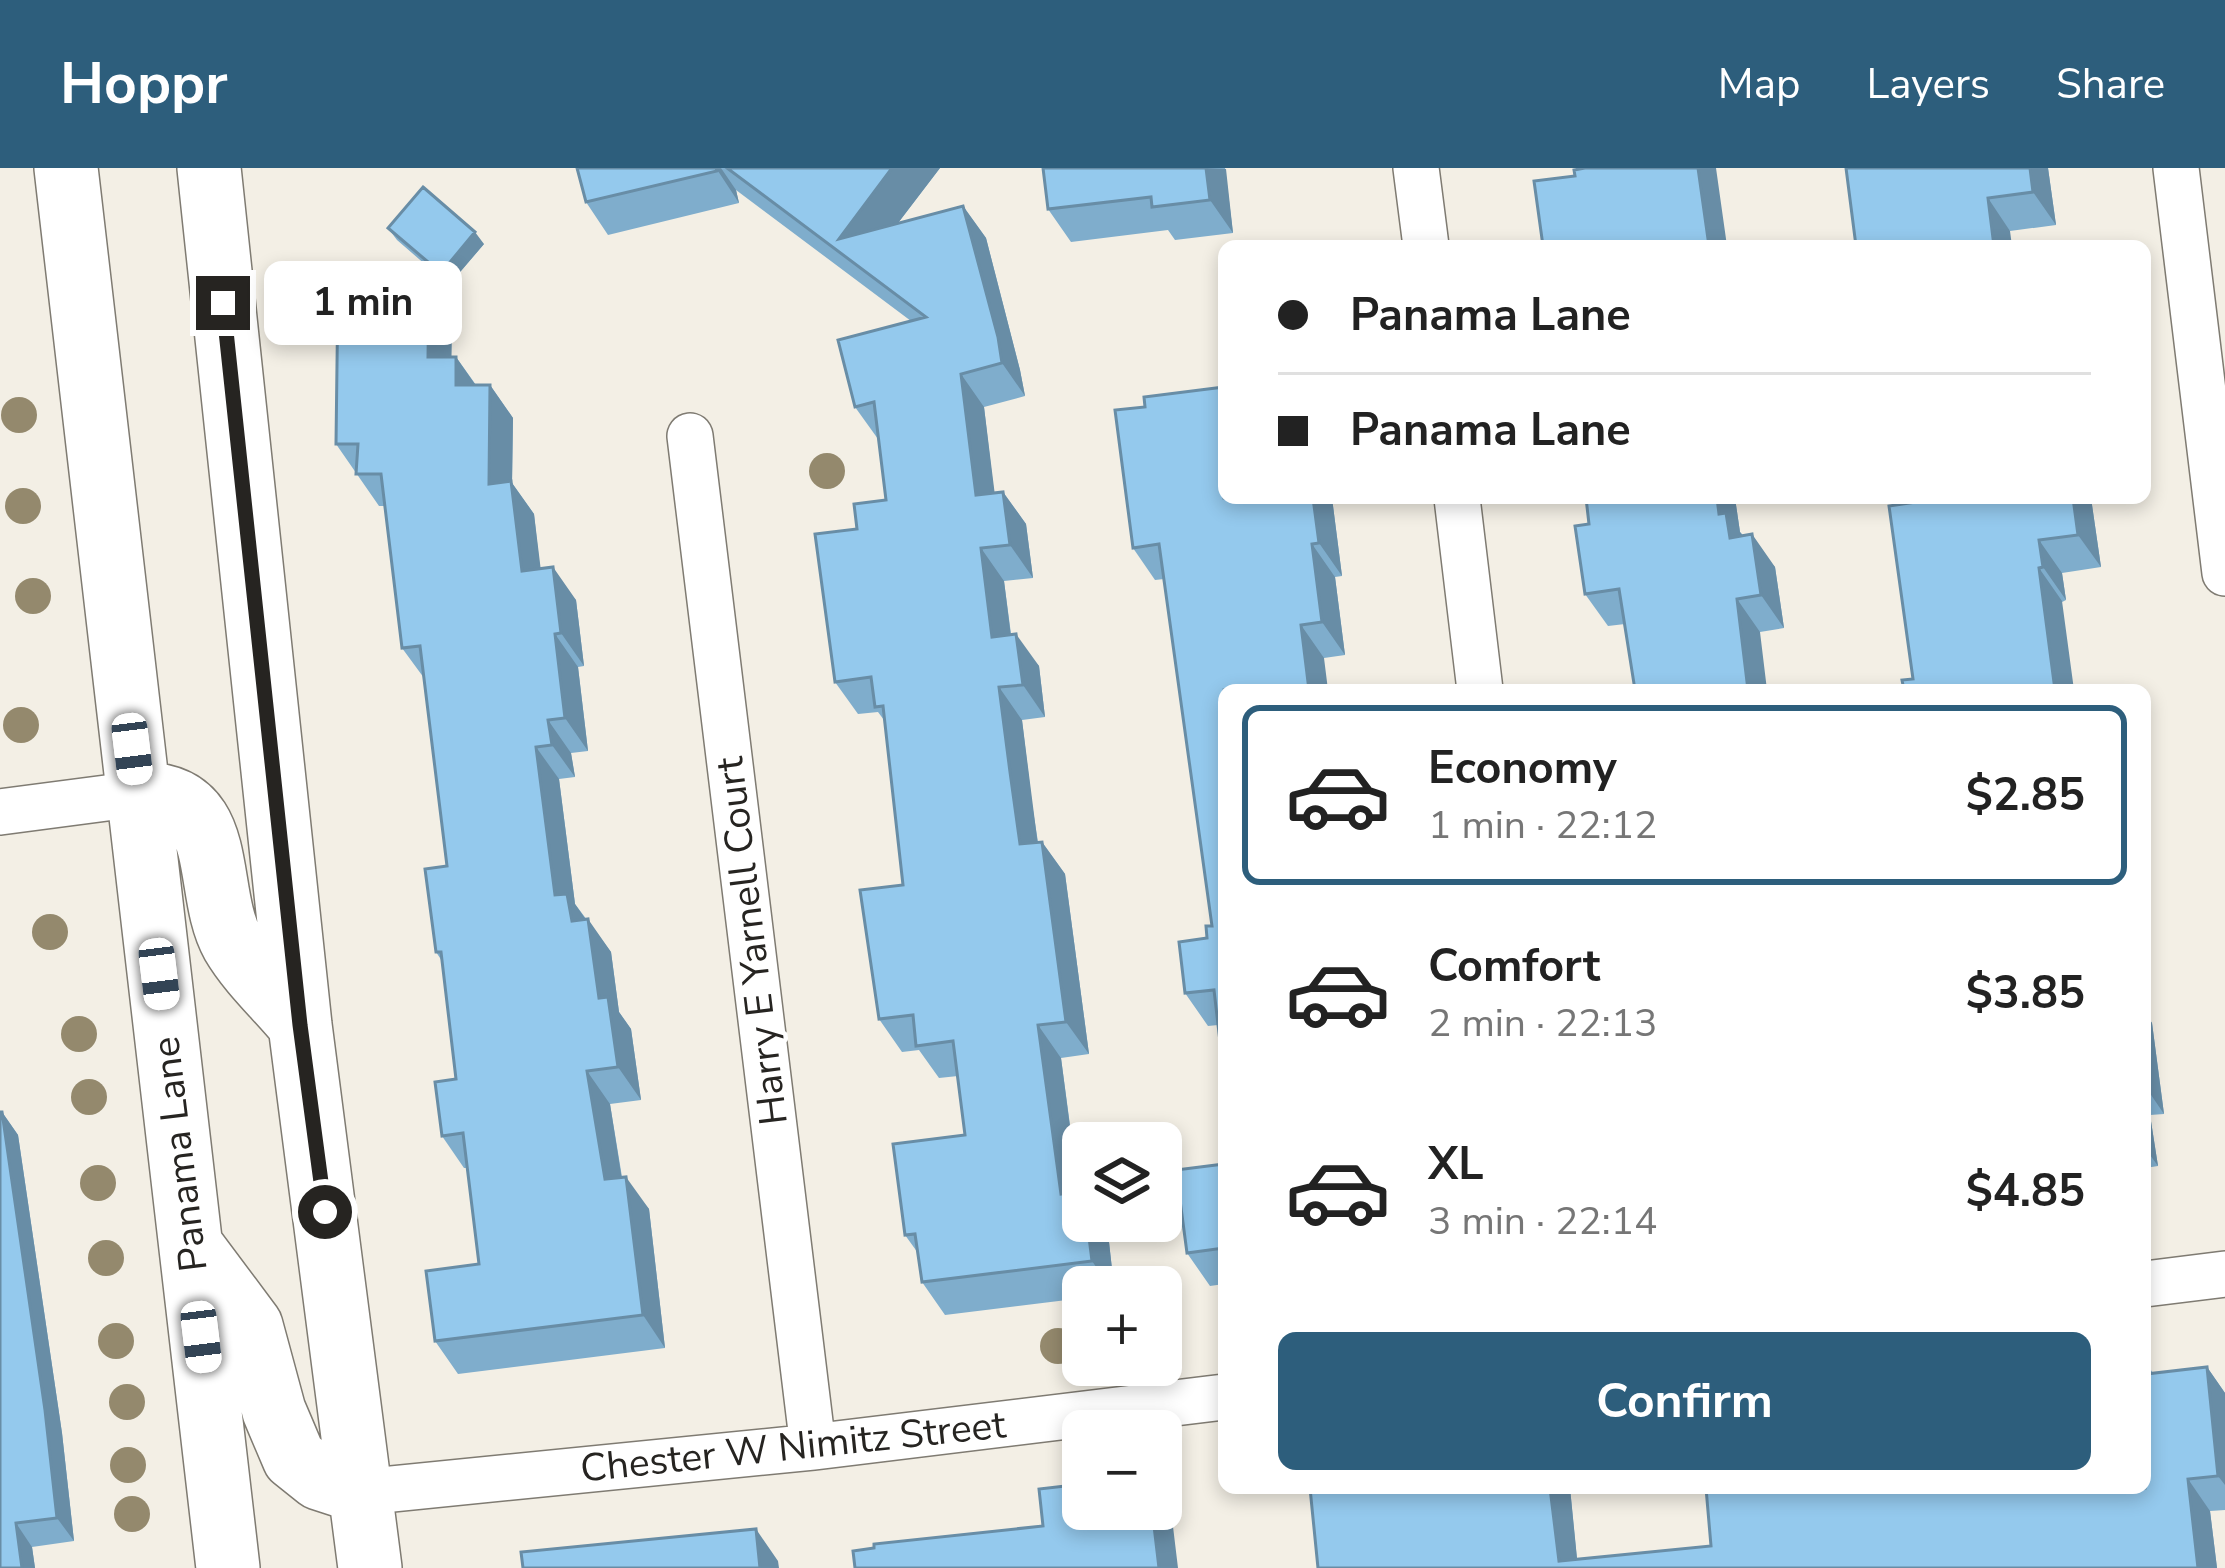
<!DOCTYPE html>
<meta charset="utf-8">
<style>
:root{--surface:#fff;--page:#f6f6f6;--text:#222;--muted:#767676;--line:#e0e0e0;--accent:#2d5e7c}
body{margin:0;font-family:"Nunito Sans",sans-serif;background:var(--page);color:var(--text);height:100vh;display:flex;flex-direction:column;font-size:45px;white-space:nowrap}
*{box-sizing:border-box;margin:0}
p{font-size:39px;color:var(--muted)}
.icon{flex:none;width:66px;height:66px;fill:none;stroke:currentColor;stroke-width:2;stroke-linecap:round;stroke-linejoin:round}
.map{position:relative;flex:1;overflow:hidden}
.drawer{position:absolute;left:1218px;top:516px;width:933px;height:810px;display:flex;flex-direction:column;background:var(--surface);border-radius:18px;box-shadow:0 6px 18px #0003}
.drawer>*{flex:none}
.banner{position:absolute;left:1218px;top:72px;width:933px;height:264px;border-radius:18px;box-shadow:0 6px 18px #0003;display:grid;align-content:center;height:264px;padding:0 60px;background:var(--surface)}
.fabs{position:absolute;left:1062px;top:954px;display:grid;gap:24px}
.fabs a{display:grid;place-items:center;width:120px;height:120px;border-radius:18px;background:var(--surface);box-shadow:0 6px 18px #0003;font-size:60px}
.end{position:absolute;width:54px;height:54px;margin:-27px;border:15px solid #262421;background:#fff;box-shadow:0 0 0 6px #fff}
.from{border-radius:50%}
.bubble{position:absolute;height:84px;border-radius:18px;background:var(--surface);box-shadow:0 6px 18px #0003;font-size:39px;font-weight:700;line-height:84px;text-align:center}
.car{position:absolute;width:36px;height:72px;margin:-36px -18px;border-radius:15px;box-shadow:0 0 9px 3px #0007;background:linear-gradient(#fff 24%,#345 0 40%,#fff 0 76%,#345 0 86%,#fff 0)}
.banner b{display:flex;align-items:center;gap:42px;height:114px;font-size:45px}
.banner b+b{border-top:3px solid var(--line)}
.banner i{width:30px;height:30px;background:var(--text)}
ul{padding:21px 0 0;list-style:none}
li{display:flex;align-items:center;gap:36px;height:180px;margin:0 24px 18px;padding:0 36px;border:6px solid transparent;border-radius:18px}
li div{flex:1}
li b{display:block;font-size:45px}
li em{font-style:normal;font-weight:700}
li.active{border-color:var(--accent)}
li>.icon{width:108px;height:108px;stroke-width:1.5}
.cta{display:flex;gap:24px;margin-top:auto;padding:24px 60px}
.cta a{flex:1;height:138px;border-radius:18px;background:var(--accent);color:#fff;font-size:48px;font-weight:700;line-height:138px;text-align:center}
header{display:flex;align-items:center;gap:72px;box-sizing:border-box;height:168px;padding:0 60px;background:var(--accent);color:#fff}
header strong{font-size:57px}
nav{display:flex;gap:66px;margin-inline-start:auto;font-size:42px}
.map>svg:first-child{display:block}
.lines{fill:none;stroke-linecap:round;stroke-linejoin:round}
.minor-casing{stroke:#7f7b72;stroke-width:48}
.secondary-casing{stroke:#7f7b72;stroke-width:66}
.minor{stroke:#fff;stroke-width:45}
.secondary{stroke:#fff;stroke-width:63}
.tree{fill:#94896d}
.wall{fill:#7fadcc}
.shaded-wall{fill:#688da6}
.building{fill:#94c9ed;stroke:#688da6;stroke-width:3}
.route{stroke:#262421;stroke-width:15}
.labels{text-anchor:middle;dominant-baseline:central;stroke-width:9;stroke-linejoin:round;paint-order:stroke}
.street-label{font-size:39px;fill:#262421;stroke:#fff}
</style>
<header>
<strong>Hoppr</strong>
<nav><a>Map</a><a>Layers</a><a>Share</a></nav>
</header>
<div class="map">
<svg width="2225" height="1400" viewBox="0 0 2225 1400">
<rect width="100%" height="100%" fill="#f3efe5"/>
<g class="lines">
<g class="minor-casing">
<path id="minor" d="M1416,0L1426,78
M2176,0L2225,405
M690,268L813,1279
M1457,330L1480,522
M0,644L137,626
M2145,1116L2225,1106
M362,1324L813,1279L1224,1229"/>
</g>
<g class="secondary-casing">
<path id="secondary" d="M66,0L228,1400
M209,0L300,857L370,1400
M137,626C232,623 202,721 233,776C250,805 279,831 300,857
M192,1079L251,1158L274,1243L294,1290L319,1310L362,1324"/>
</g>
<use href="#minor" class="minor"/>
<use href="#secondary" class="secondary"/>
</g>
<g class="tree">
<circle cx="19" cy="247" r="18"/>
<circle cx="827" cy="303" r="18"/>
<circle cx="23" cy="338" r="18"/>
<circle cx="33" cy="428" r="18"/>
<circle cx="21" cy="557" r="18"/>
<circle cx="50" cy="764" r="18"/>
<circle cx="79" cy="866" r="18"/>
<circle cx="89" cy="929" r="18"/>
<circle cx="98" cy="1015" r="18"/>
<circle cx="106" cy="1090" r="18"/>
<circle cx="116" cy="1173" r="18"/>
<circle cx="1058" cy="1178" r="18"/>
<circle cx="127" cy="1234" r="18"/>
<circle cx="128" cy="1297" r="18"/>
<circle cx="132" cy="1346" r="18"/>
</g>
<path class="wall" d="M577,0H940L898,55L963,38L986,70L1020,202L1025,228L984,239L994,325L1003,324L1026,356L1033,410L1004,413L1011,466L1039,498L1045,549L1022,552L1032,636L1038,674H1042L1065,706L1089,886L1061,890L1079,1024L1107,1056L1114,1119H1083V1130L945,1147L922,1114L918,1085L905,1067L965,967L958,908L939,910L919,882L902,884L879,851L903,717L884,552L878,544L858,546L835,514L857,361L886,332L878,271L855,239L911,153L736,22L739,35L608,67L586,34Z
M1043,0H1225L1233,65L1175,72L1168,62L1071,74L1048,41Z
M1846,0H2048L2056,57L2010,63Z
M388,60L484,76L449,117L397,72Z
M452,153L451,189H456L476,217H490L513,250L512,315L534,346L540,401L576,432L584,498L578,499L588,583L571,585L575,609L559,611L575,736L611,784L619,844L631,861L641,932L610,936L622,1009L649,1041L665,1180L458,1206L435,1173L479,1096L467,1000H464L442,968L456,911L442,793L436,784L447,698L424,510L402,480L385,338H379L336,276Z
M1145,239L1224,330H1332L1342,408L1335,409L1345,487L1324,490L1218,857L1208,858L1185,825L1212,758L1164,411L1155,412L1133,380Z
M1586,330H1735L1740,364L1775,399L1784,460L1760,464L1625,456L1608,458L1585,426L1589,356Z
M2091,330L2101,399L2062,405L2066,432L1913,511L1916,334Z
M2145,845L2152,855L2164,946L2150,947L2158,998L2145,1000Z
M2,944L18,967L62,1265L74,1373L32,1379L35,1400H0Z
M1224,996V1116L1210,1118L1187,1085Z
M2145,1194L2153,1205L2207,1199L2225,1225V1342L2210,1343L2217,1400H1318L1310,1320H1570L1577,1392L1711,1378Z"/>
<path class="shaded-wall" d="M716,0H721L736,22L739,35Z
M892,0H940L863,101L839,71Z
M1206,0L1226,1L1233,65L1210,32Z
M1698,0H1716L1727,78H1709Z
M2030,0H2048L2056,57L2033,24Z
M1988,30L2010,63L2012,78H1994Z
M963,38L986,70L1020,202L1025,228L1002,195Z
M475,64L484,76L449,117L441,105Z
M429,120L452,153L451,221L428,189Z
M456,189L479,222L456,217Z
M961,206L984,239L999,360L976,327Z
M490,217L513,250L512,315L534,346L545,436L522,403L489,316Z
M1003,324L1026,356L1033,410L1010,377Z
M1313,330H1332L1342,408L1319,375Z
M1717,330H1735L1740,364L1749,377L1730,370L1719,346Z
M2073,330H2091L2101,399L2078,367Z
M1752,366L1775,399L1784,460L1761,427Z
M2039,372L2062,405L2066,432L2043,399Z
M1312,376L1335,409L1345,487L1322,454Z
M981,380L1004,413L1015,501L992,469Z
M553,399L576,432L584,498L561,465Z
M2039,400L2062,433L2074,522H2055Z
M1737,431L1760,464L1767,522H1748Z
M1301,457L1324,490L1328,522H1309Z
M555,466L578,499L588,583L565,550Z
M1016,466L1039,498L1045,549L1023,517Z
M999,519L1022,552L1042,709L1020,676Z
M548,552L571,585L575,609L552,577Z
M536,579L559,611L575,736L589,756L588,751L611,784L619,844L631,861L641,932L618,899L599,830L555,727Z
M1042,674L1065,706L1089,886L1066,854Z
M2145,845L2152,855L2164,946L2145,918Z
M1038,857L1061,890L1083,1059L1061,1026Z
M587,903L610,936L627,1044L605,1011Z
M2145,939L2150,947L2158,998L2145,980Z
M2,944L18,967L62,1265L74,1373L57,1350Z
M626,1009L649,1041L665,1180L643,1147Z
M1087,1053H1105L1107,1056L1114,1119H1110L1092,1093Z
M2207,1199L2225,1225V1317L2218,1308Z
M2188,1311L2210,1343L2217,1400H2198Z
M1550,1320H1570L1578,1400L1559,1393Z
M1161,1327L1171,1342L1178,1400H1159L1152,1341H1161Z
M16,1355L32,1379L35,1400H22Z
M756,1361L778,1393L779,1400H760Z"/>
<path class="building" d="M577,0H716L717,3L586,34Z
M727,0H892L839,71L963,38L998,169L1002,195L961,206L976,327L1003,324L1010,377L981,380L992,469L1016,466L1023,517L999,519L1010,604L1020,676L1042,674L1066,854L1038,857L1061,1026L1083,1023V1053H1087L1092,1093L922,1114L915,1066L905,1067L893,976L965,967L953,873L916,878L913,847L879,851L860,722L903,717L883,538L875,539L871,509L835,514L815,366L857,361L854,336L886,332L874,234L855,239L838,172L926,149Z
M1043,0H1206L1210,32L1152,39L1151,29L1048,41Z
M1585,0H1698L1709,78H1543L1534,13L1575,8L1574,2Z
M1846,0H2030L2033,24L1988,30L1994,78H1856Z
M423,19L475,64L441,105L388,60Z
M338,118L429,120L428,189H456V217H490L489,316L511,313L522,403L553,399L561,465L555,466L565,550L548,552L552,577L536,579L555,727L567,726L572,753L588,751L599,830L608,829L618,899L587,903L605,1011L626,1009L643,1147L435,1173L426,1103L479,1096L463,965L442,968L435,914L456,911L441,784H436L425,701L447,698L420,478L402,480L381,306H356L358,276H336Z
M1224,219V330H1313L1319,375L1312,376L1322,454L1301,457L1309,522H1224V908L1214,822L1185,825L1179,774L1207,770L1206,758H1212L1159,376L1133,380L1115,242L1145,239L1144,229Z
M1586,330H1717L1719,346L1726,345L1730,370L1752,366L1761,427L1737,431L1748,522H1635L1619,421L1585,426L1575,358L1589,356Z
M1915,330H2073L2078,367L2039,372L2043,399L2039,400L2055,522H1904L1902,512L1913,511L1889,338L1916,334Z
M0,944H2L45,1242L57,1350L16,1355L22,1400H0Z
M1224,996V1080L1187,1085L1176,1002Z
M2145,1199L2146,1206L2207,1199L2218,1308L2188,1311L2198,1400H1318L1310,1320H1550L1559,1393L1711,1378L1706,1320H2145Z
M1083,1316V1341H1152L1159,1400H855L853,1383L874,1380V1376L1043,1358L1039,1321Z
M756,1361L760,1400H523L521,1384Z"/>
<g class="lines">
<path class="route" d="M223,135L300,857L325,1044"/>
</g>
<g class="labels">
<g class="street-label">
<text transform="translate(752 773) rotate(-97)">Harry E Yarnell Court</text>
<text transform="translate(180 986) rotate(-97)">Panama Lane</text>
<text transform="translate(793 1279) rotate(-6)">Chester W Nimitz Street</text>
</g>
</g>
</svg>
<div class="fabs">
<a><svg class="icon" aria-label="layers" viewBox="0 0 24 24"><path d="M12 4l9 5-9 5-9-5zM3 14l9 5 9-5"/></svg></a>
<a>+</a>
<a>−</a>
</div>
<i class="end from" style="left:325px;top:1044px"></i>
<i class="end" style="left:223px;top:135px"></i>
<div class="bubble" style="left:264px;top:93px;width:198px">1 min</div>
<i class="car" style="left:132px;top:581px;rotate:173deg"></i>
<i class="car" style="left:159px;top:806px;rotate:173deg"></i>
<i class="car" style="left:201px;top:1169px;rotate:173deg"></i>
<div class="banner">
<b><i class="from"></i>Panama Lane</b>
<b><i></i>Panama Lane</b>
</div>
<section class="drawer">
<ul>
<li class="active"><svg class="icon" aria-label="car" viewBox="0 0 24 24"><path d="M5 17H2v-5l4-1 3-4h7l3 4 3 1v5h-3M9 17h6M6 11h13"/><circle cx="7" cy="17" r="2"/><circle cx="17" cy="17" r="2"/></svg><div><b>Economy</b><p>1 min · 22:12</p></div><em>$2.85</em></li>
<li><svg class="icon" aria-label="car" viewBox="0 0 24 24"><path d="M5 17H2v-5l4-1 3-4h7l3 4 3 1v5h-3M9 17h6M6 11h13"/><circle cx="7" cy="17" r="2"/><circle cx="17" cy="17" r="2"/></svg><div><b>Comfort</b><p>2 min · 22:13</p></div><em>$3.85</em></li>
<li><svg class="icon" aria-label="car" viewBox="0 0 24 24"><path d="M5 17H2v-5l4-1 3-4h7l3 4 3 1v5h-3M9 17h6M6 11h13"/><circle cx="7" cy="17" r="2"/><circle cx="17" cy="17" r="2"/></svg><div><b>XL</b><p>3 min · 22:14</p></div><em>$4.85</em></li>
</ul>
<div class="cta"><a>Confirm</a></div>
</section>
</div>
